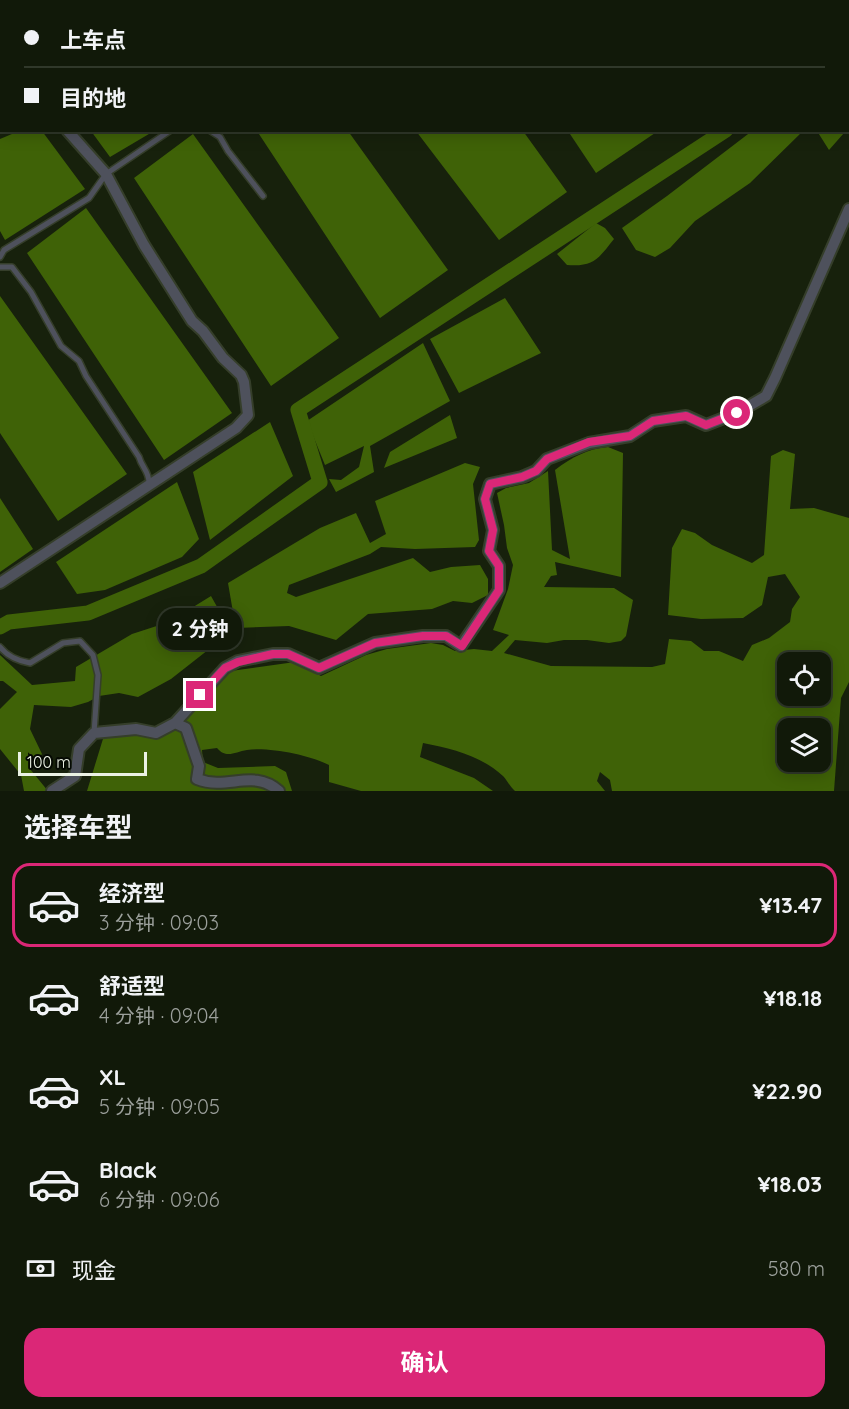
<!DOCTYPE html>
<html lang="zh">
<meta charset="utf-8">
<style>
:root{--surface:#111909;--page:#1a2212;--text:#f1f3f6;--muted:#9ca09c;--line:#30382a;--accent:#db2777}
body{margin:0;font-family:Quicksand,"Noto Sans SC",sans-serif;background:var(--page);color:var(--text);height:100vh;display:flex;flex-direction:column;font-size:22px;white-space:nowrap}
*{box-sizing:border-box;margin:0}
p{font-size:20px;color:var(--muted)}
.icon{flex:none;width:33px;height:33px;fill:none;stroke:currentColor;stroke-width:2;stroke-linecap:round;stroke-linejoin:round}
.map{position:relative;height:791px;overflow:hidden}
.sheet{display:flex;flex-direction:column;background:var(--surface);flex:1}
.sheet>*{flex:none}
.banner{position:absolute;left:0px;top:0px;width:849px;height:132px;box-shadow:0 3px 15px #0003,0 0 0 2px var(--line);display:grid;align-content:center;height:132px;padding:0 24px;background:var(--surface)}
.fabs{position:absolute;left:777px;top:652px;display:grid;gap:12px}
.fabs a{display:grid;place-items:center;width:54px;height:54px;border-radius:12px;background:var(--surface);box-shadow:0 3px 15px #0003,0 0 0 2px var(--line);font-size:30px}
.scale{position:absolute;left:18px;bottom:15px;width:129px;box-sizing:border-box;padding-left:6px;border:3px solid #ebf2e4;border-top:0;font-size:16px;line-height:21px;white-space:nowrap;color:#ebf2e4;-webkit-text-stroke:4px #050903;paint-order:stroke}
.end{position:absolute;width:27px;height:27px;margin:-14px;border:8px solid #db2777;background:#fff;box-shadow:0 0 0 3px #fff}
.from{border-radius:50%}
.bubble{position:absolute;height:42px;border-radius:18px;background:var(--surface);box-shadow:0 3px 15px #0003,0 0 0 2px var(--line);font-size:20px;font-weight:700;line-height:42px;text-align:center}
.banner b{display:flex;align-items:center;gap:21px;height:57px;font-size:22px}
.banner b+b{border-top:2px solid var(--line)}
.banner i{width:15px;height:15px;background:var(--text)}
ul{padding:0;list-style:none}
li{display:flex;align-items:center;gap:18px;height:84px;margin:0 12px 9px;padding:0 12px;border:3px solid transparent;border-radius:18px}
li div{flex:1}
li b{display:block;font-size:22px}
li em{font-style:normal;font-weight:700}
li.selected{border-color:var(--accent)}
li>.icon{width:54px;height:54px;stroke-width:1.5}
h2{padding:0 24px;font-size:27px;line-height:72px}
.pay{display:flex;align-items:center;gap:15px;height:66px;padding:0 24px;font-size:22px}
.pay p{margin-inline-start:auto}
.cta{display:flex;gap:12px;margin-top:auto;padding:12px 24px}
.cta a{flex:1;height:69px;border-radius:18px;background:var(--accent);color:#fff;font-size:24px;font-weight:700;line-height:69px;text-align:center}
.map>svg:first-child{display:block}
.water{fill:#3f6207;fill-rule:evenodd}
.lines{fill:none;stroke-linecap:round;stroke-linejoin:round}
.river{stroke:#3f6207;stroke-width:15}
.lane-casing{stroke:#353e2a;stroke-width:8}
.street-casing{stroke:#353e2a;stroke-width:14}
.lane{stroke:#4e515c;stroke-width:5}
.street{stroke:#4e515c;stroke-width:10}
.route{stroke:#db2777;stroke-width:8}
</style>
<div class="map">
<svg width="849" height="791" viewBox="0 0 849 791">
<rect width="100%" height="100%" fill="#17210c"/>
<path class="water" d="M215,0H364L212,1Z
M483,0H575L576,1L484,2Z
M649,0H746L747,1L650,2Z
M19,131H42L85,189L5,240L0,231V139Z
M91,131H154L110,157Z
M257,131H348L448,270L380,318Z
M416,131H523L567,192L499,240Z
M568,131H658L596,173Z
M752,131L801,130L802,132L750,183L695,221L670,248L655,257L636,250L622,228L667,196Z
M817,131H843L844,133L829,150Z
M193,134L339,338L271,386L134,178Z
M86,208L232,413L164,460L27,253Z
M596,223L605,228L614,239C598,259 594,267 567,265L557,254Z
M0,296L127,474L58,521L0,433Z
M505,298L541,353L459,393L430,339Z
M423,343L450,401L370,446L374,472L336,492L329,479L341,480L359,467L364,446L325,465L307,421Z
M450,415L457,438L384,468L390,452Z
M270,422L293,476L210,540L193,472Z
M608,447L623,453L621,577L555,562L557,575L551,576L544,587L614,588L633,600L626,636L621,641L609,643L587,640H564L547,643L515,640L504,653L551,666L652,667L665,664L669,639L691,641L704,651H719L743,661L752,645L769,638L790,622L792,609L800,597L785,574L768,577L762,605L743,618L701,619L668,615L672,548L682,529L695,533L712,545L752,563L764,555L771,456L783,450L795,454L790,509L814,508L849,518V682L841,698L834,791H612L610,780L600,772L597,781L605,791H515C510,787 507,780 503,776C480,755 452,749 423,743L420,757L474,778L493,791H361L329,782V765C309,755 269,747 247,750C235,752 226,759 217,748L202,750L203,762L218,768L275,766L286,772L292,791H87L106,729L166,731L191,715L213,686L231,671L295,662L321,676L366,655L387,649L431,643L443,645L455,651L474,649L492,651L509,635L493,630L508,589L513,565L507,548L504,525L497,493L506,488L529,483L548,471L552,550L570,559L555,470C572,457 587,449 608,447ZM788,663H820V696H788ZM788,729H820V762H788Z
M465,463L480,467L473,484L479,540L475,547L415,549L381,547L370,554L289,585L287,593L296,597L413,558L430,572L451,567L480,565L488,579V595L472,603L453,601L432,609L368,614L336,640L289,626L236,628L171,679L138,697L119,693L99,696L88,702L71,707L34,705L30,729L42,754L30,769L48,791H24L21,775L0,749V709L17,692L3,681H0V655L32,685L75,681L76,667L132,634L169,622L211,596L225,621L234,618L228,583L320,528L356,513L370,543L386,534L375,501Z
M177,482L199,539L182,557L105,590L77,594L56,562Z
M0,498L33,549L0,572Z"/>
<g class="lines">
<path class="river" d="M848,51L849,50
M0,627L9,622L88,613L201,566L320,482L298,410L726,130"/>
<g class="lane-casing">
<path id="lane" d="M209,130L220,137L228,151L263,196
M0,257L4,250L89,198L106,174L171,130
M0,267H12L31,292L61,346L79,361L86,376L139,457C142,468 149,471 149,483
M0,647C8,657 18,661 30,663L63,643L80,641L93,655L98,675L94,733"/>
</g>
<g class="street-casing">
<path id="street" d="M33,0V2
M0,583L236,428L248,415L244,382L241,375L223,358L203,331L192,321L144,245L106,174L67,130
M175,723L225,668L238,661L273,654H288L319,668L375,643L423,636H446L461,646L499,590V566L489,551L493,530L485,499L490,484L522,477L536,471L547,459L589,443L630,436L653,421L686,416L706,425L737,413L766,396L775,378L849,209
M52,791L75,776L79,749L94,733L136,729L156,733L175,723L186,728L199,766L197,779C228,791 253,768 279,791"/>
</g>
<use href="#lane" class="lane"/>
<use href="#street" class="street"/>
</g>
<g class="lines">
<path class="route" d="M200,695L225,668L238,662L273,654H288L319,668L375,643L423,636H446L462,646L499,590V566L489,551L493,530L485,499L490,484L522,477L536,471L547,459L589,442L630,436L653,421L686,416L706,425L737,413"/>
</g>
</svg>
<div class="fabs">
<a><svg class="icon" aria-label="locate" viewBox="0 0 24 24"><circle cx="12" cy="12" r="6"/><path d="M12 2v4M12 18v4M2 12h4M18 12h4"/></svg></a>
<a><svg class="icon" aria-label="layers" viewBox="0 0 24 24"><path d="M12 4l9 5-9 5-9-5zM3 14l9 5 9-5"/></svg></a>
</div>
<div class="scale">100 m</div>
<i class="end from" style="left:737px;top:413px"></i>
<i class="end" style="left:200px;top:695px"></i>
<div class="bubble" style="left:158px;top:608px;width:84px">2 分钟</div>
<div class="banner">
<b><i class="from"></i>上车点</b>
<b><i></i>目的地</b>
</div>
</div>
<section class="sheet">
<h2>选择车型</h2>
<ul>
<li class="selected"><svg class="icon" aria-label="car" viewBox="0 0 24 24"><path d="M5 17H2v-5l4-1 3-4h7l3 4 3 1v5h-3M9 17h6M6 11h13"/><circle cx="7" cy="17" r="2"/><circle cx="17" cy="17" r="2"/></svg><div><b>经济型</b><p>3 分钟 · 09:03</p></div><em>¥13.47</em></li>
<li><svg class="icon" aria-label="car" viewBox="0 0 24 24"><path d="M5 17H2v-5l4-1 3-4h7l3 4 3 1v5h-3M9 17h6M6 11h13"/><circle cx="7" cy="17" r="2"/><circle cx="17" cy="17" r="2"/></svg><div><b>舒适型</b><p>4 分钟 · 09:04</p></div><em>¥18.18</em></li>
<li><svg class="icon" aria-label="car" viewBox="0 0 24 24"><path d="M5 17H2v-5l4-1 3-4h7l3 4 3 1v5h-3M9 17h6M6 11h13"/><circle cx="7" cy="17" r="2"/><circle cx="17" cy="17" r="2"/></svg><div><b>XL</b><p>5 分钟 · 09:05</p></div><em>¥22.90</em></li>
<li><svg class="icon" aria-label="car" viewBox="0 0 24 24"><path d="M5 17H2v-5l4-1 3-4h7l3 4 3 1v5h-3M9 17h6M6 11h13"/><circle cx="7" cy="17" r="2"/><circle cx="17" cy="17" r="2"/></svg><div><b>Black</b><p>6 分钟 · 09:06</p></div><em>¥18.03</em></li>
</ul>
<div class="pay"><svg class="icon" aria-label="cash" viewBox="0 0 24 24"><path d="M3 7h18v10H3z"/><circle cx="12" cy="12" r="2"/></svg>现金<p>580 m</p></div>
<div class="cta"><a>确认</a></div>
</section>
